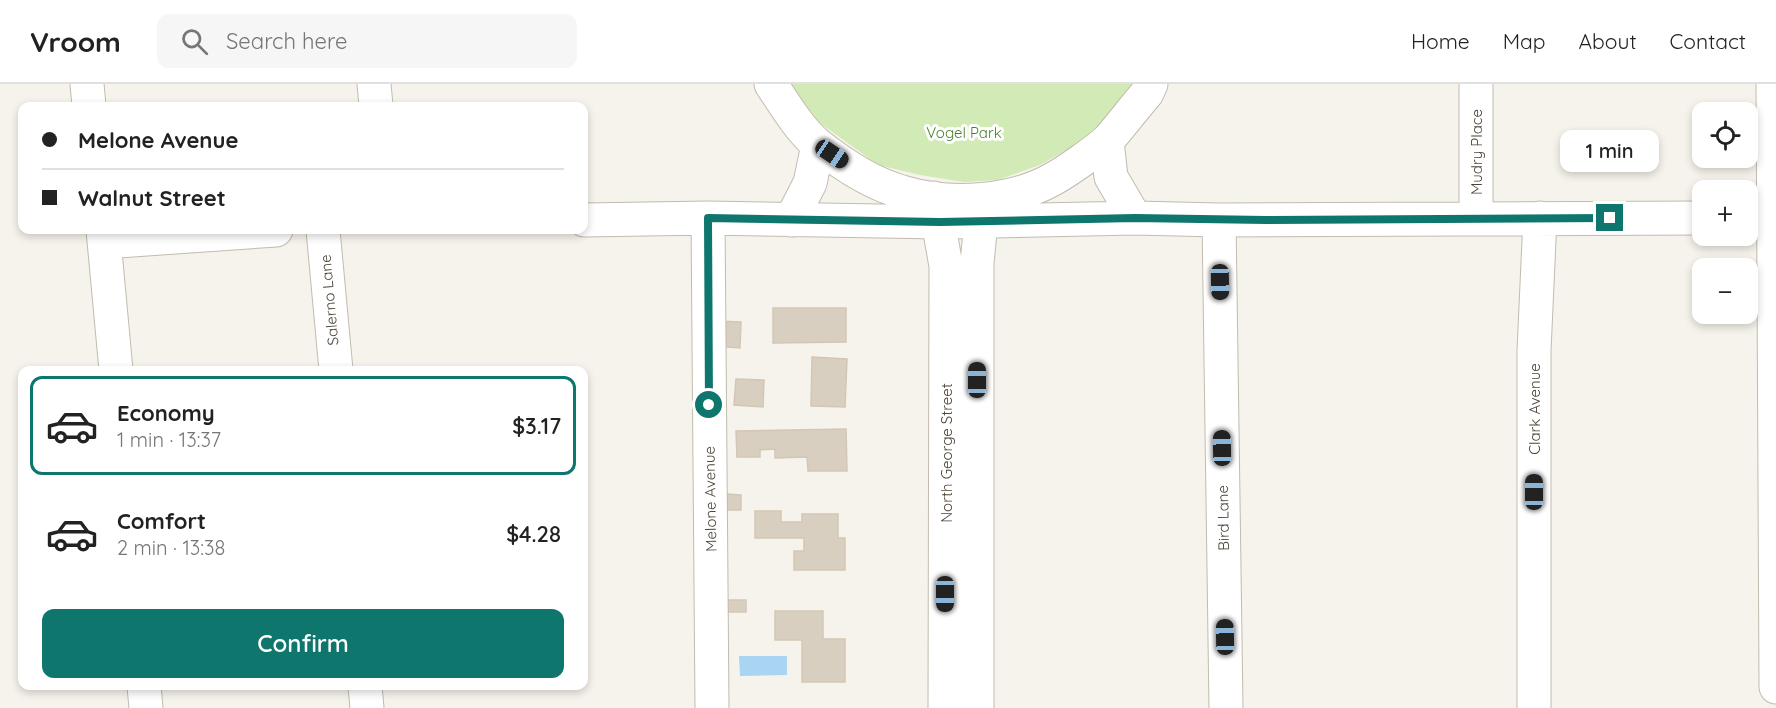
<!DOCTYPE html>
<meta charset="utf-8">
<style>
:root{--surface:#fff;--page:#f6f6f6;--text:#222;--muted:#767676;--line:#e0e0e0;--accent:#0f766e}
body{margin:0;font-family:Quicksand,sans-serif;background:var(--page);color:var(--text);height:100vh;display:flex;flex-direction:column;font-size:22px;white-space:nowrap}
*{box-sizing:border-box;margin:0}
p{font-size:20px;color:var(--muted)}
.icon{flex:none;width:33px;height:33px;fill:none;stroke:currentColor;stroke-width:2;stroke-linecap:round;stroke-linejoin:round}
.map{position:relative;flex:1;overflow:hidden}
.sheet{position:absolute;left:18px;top:282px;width:570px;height:324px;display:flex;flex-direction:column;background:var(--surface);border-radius:12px;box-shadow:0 3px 9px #0003}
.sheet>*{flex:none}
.guide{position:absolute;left:18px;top:18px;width:570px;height:132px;border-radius:12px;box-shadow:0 3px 9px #0003;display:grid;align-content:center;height:132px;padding:0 24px;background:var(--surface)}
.controls{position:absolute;left:1692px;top:18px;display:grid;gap:12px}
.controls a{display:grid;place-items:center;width:66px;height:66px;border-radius:12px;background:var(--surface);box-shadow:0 3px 9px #0003;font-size:30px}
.end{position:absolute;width:27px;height:27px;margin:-14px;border:8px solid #0f766e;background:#fff;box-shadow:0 0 0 3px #fff}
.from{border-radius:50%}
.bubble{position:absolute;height:42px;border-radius:12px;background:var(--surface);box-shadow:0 3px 9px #0003;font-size:20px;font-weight:600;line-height:42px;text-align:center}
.car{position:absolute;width:18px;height:36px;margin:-18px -9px;border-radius:8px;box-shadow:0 0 4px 2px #0007;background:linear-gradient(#222 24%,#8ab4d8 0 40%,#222 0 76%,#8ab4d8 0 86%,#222 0)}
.guide b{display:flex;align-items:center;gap:21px;height:57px;font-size:22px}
.guide b+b{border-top:2px solid var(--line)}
.guide i{width:15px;height:15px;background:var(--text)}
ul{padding:10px 0 0;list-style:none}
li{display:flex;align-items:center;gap:18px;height:99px;margin:0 12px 9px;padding:0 12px;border:3px solid transparent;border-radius:12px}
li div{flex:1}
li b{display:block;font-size:22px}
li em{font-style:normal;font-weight:600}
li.current{border-color:var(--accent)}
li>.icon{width:54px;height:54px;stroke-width:1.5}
.primary-button{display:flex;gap:12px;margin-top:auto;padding:12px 24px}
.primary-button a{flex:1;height:69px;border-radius:12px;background:var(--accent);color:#fff;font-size:24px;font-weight:600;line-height:69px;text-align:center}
header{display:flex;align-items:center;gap:36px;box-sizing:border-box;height:84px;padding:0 30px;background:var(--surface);border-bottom:2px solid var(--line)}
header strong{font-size:28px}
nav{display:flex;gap:33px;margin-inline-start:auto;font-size:21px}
.search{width:420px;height:54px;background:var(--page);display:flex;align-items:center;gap:15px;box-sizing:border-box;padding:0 21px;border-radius:12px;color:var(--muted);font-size:22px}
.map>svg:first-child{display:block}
.green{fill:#d2eab5}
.water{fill:#a9d4f2}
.building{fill:#d8cfc1;stroke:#d3c7b4;stroke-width:1.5}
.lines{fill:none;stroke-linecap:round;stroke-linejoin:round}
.minor-casing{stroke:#c2bbae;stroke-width:35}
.minor{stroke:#fff;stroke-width:33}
.route{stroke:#0f766e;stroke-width:8}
.labels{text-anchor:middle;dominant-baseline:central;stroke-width:6;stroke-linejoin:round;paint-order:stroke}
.park-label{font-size:15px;fill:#4a7f2a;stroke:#fff}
.street-label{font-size:15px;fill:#4b4439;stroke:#fff}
</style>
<header>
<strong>Vroom</strong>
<div class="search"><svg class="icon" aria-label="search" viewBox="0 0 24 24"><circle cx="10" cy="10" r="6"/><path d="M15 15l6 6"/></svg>Search here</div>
<nav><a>Home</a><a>Map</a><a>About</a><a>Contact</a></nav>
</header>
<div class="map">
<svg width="1776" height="624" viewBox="0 0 1776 624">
<rect width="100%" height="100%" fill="#f6f3ec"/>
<path class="green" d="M789,0H1136L1107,39L1080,58L1040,81L998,96L964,98L920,91L878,81L820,39Z"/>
<path class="water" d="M739,572H787V591L740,592Z"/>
<path class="building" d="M773,224H846V258L773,259Z
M716,237L741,238L740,264L715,262Z
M812,273L847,275L845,323L811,322Z
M736,295L764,296L763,323L734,321Z
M846,345L847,387H808L807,373L775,374V365L760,366V373H737L736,347Z
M727,410L741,411V426H726Z
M755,427H781V438H802V430H838V454H845V486H794V467H804V454H755Z
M725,516H746V528H725Z
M775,527H823V555H845V598H802V556H775Z"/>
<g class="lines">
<g class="minor-casing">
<path id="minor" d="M87,0L89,22
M374,0L376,22
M771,0C785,21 799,45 818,61C842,80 873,100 902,108C948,122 1011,119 1053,95C1066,88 1099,65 1109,55C1122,40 1134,24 1147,9L1151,0
M1773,0L1776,603
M1107,57L1111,93L1135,134
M934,114L946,182L945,624
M708,134L712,624
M1476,135V0
M584,136L708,134L940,138L1135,134L1219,136L1702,134
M791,136L810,99L818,61
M1219,136L1226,624
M103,146L116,286
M323,146L336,286
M104,158L276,146
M144,602L146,624
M365,602L367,624
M977,624V179L981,138L987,117
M1534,624V267L1540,134"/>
</g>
<use href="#minor" class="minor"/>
</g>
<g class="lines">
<path class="route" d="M709,321L708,134L940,138L1135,134L1266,136L1610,134"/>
</g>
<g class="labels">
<g class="park-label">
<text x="964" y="48">Vogel Park</text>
</g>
<g class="street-label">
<text transform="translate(1476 68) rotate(-90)">Mudry Place</text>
<text transform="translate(329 216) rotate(-95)">Salerno Lane</text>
<text transform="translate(1534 325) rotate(-90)">Clark Avenue</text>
<text transform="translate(946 369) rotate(-90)">North George Street</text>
<text transform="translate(710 415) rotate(-91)">Melone Avenue</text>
<text transform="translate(1223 434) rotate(-91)">Bird Lane</text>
</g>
</g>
</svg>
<div class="controls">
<a><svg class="icon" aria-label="locate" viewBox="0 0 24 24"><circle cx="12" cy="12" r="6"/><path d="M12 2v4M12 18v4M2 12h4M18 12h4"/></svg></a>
<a>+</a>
<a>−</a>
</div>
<i class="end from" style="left:709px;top:321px"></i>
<i class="end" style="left:1610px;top:134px"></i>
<div class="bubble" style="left:1560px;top:46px;width:99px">1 min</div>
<i class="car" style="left:832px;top:70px;rotate:124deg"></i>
<i class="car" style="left:1220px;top:198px;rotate:179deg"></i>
<i class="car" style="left:977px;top:296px;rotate:0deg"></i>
<i class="car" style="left:1222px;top:364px;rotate:359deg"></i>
<i class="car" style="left:1534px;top:408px;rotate:0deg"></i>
<i class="car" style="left:945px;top:510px;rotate:180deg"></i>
<i class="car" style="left:1225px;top:553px;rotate:359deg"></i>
<div class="guide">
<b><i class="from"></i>Melone Avenue</b>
<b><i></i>Walnut Street</b>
</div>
<section class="sheet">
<ul>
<li class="current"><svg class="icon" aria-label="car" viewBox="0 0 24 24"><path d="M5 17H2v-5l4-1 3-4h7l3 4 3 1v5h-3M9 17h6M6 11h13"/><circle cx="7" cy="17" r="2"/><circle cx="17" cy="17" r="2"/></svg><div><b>Economy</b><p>1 min · 13:37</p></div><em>$3.17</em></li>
<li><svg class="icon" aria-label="car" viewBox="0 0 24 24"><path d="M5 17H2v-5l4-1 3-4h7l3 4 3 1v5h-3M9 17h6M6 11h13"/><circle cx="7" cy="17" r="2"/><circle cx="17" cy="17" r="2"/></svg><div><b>Comfort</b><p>2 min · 13:38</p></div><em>$4.28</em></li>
</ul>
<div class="primary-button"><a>Confirm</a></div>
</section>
</div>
